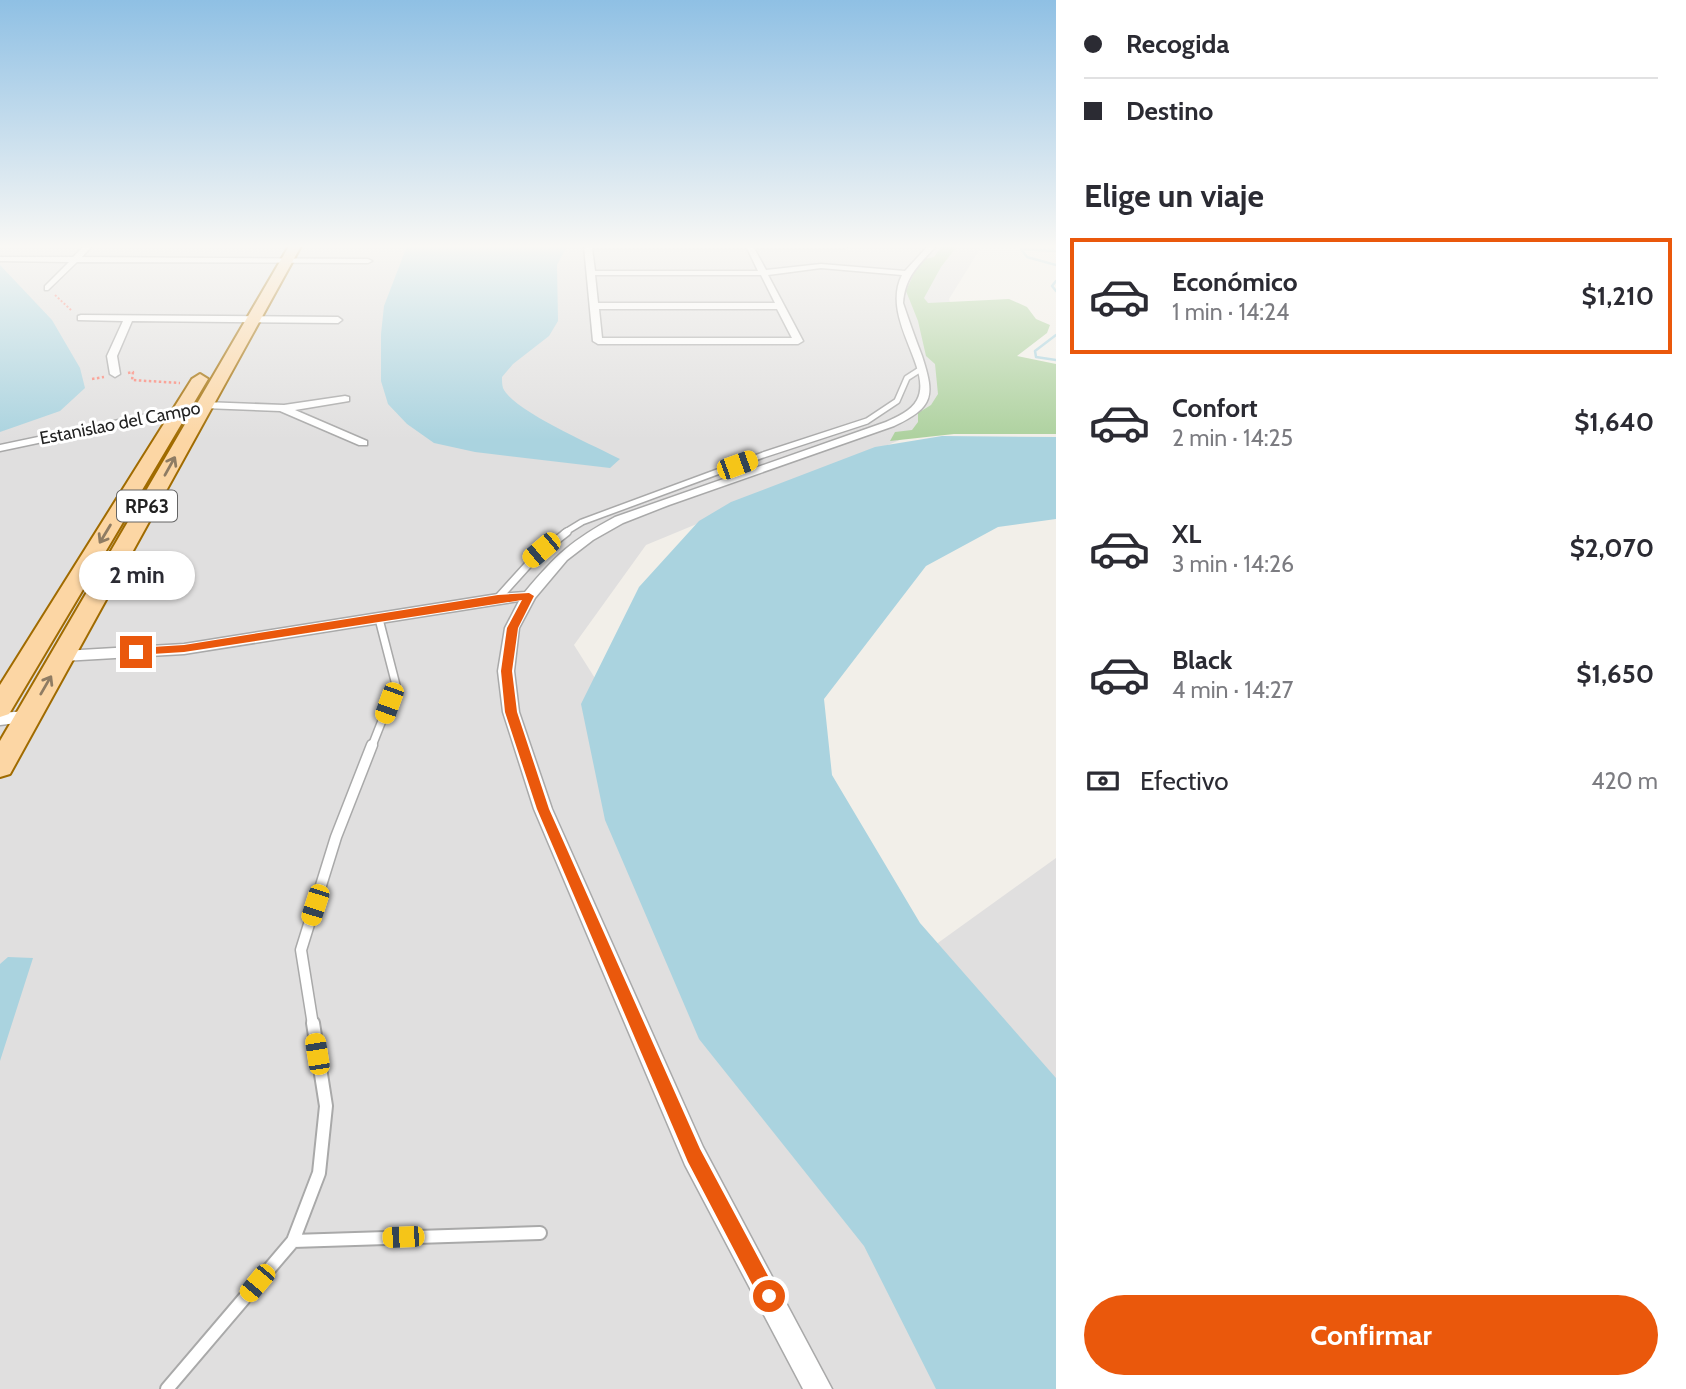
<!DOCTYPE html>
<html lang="es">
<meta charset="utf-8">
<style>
:root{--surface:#fff;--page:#f2f2f3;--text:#2b2b33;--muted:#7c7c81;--line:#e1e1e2;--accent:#ea580c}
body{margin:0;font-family:Cabin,sans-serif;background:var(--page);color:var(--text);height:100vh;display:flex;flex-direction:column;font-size:26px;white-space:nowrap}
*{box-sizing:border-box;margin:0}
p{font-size:23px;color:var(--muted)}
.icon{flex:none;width:38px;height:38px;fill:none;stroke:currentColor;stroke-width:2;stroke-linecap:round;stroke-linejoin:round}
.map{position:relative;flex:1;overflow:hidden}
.details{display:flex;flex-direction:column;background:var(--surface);width:630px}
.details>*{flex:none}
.banner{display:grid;align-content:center;height:154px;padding:0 28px;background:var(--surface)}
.end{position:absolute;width:32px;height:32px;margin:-16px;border:9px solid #ea580c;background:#fff;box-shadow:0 0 0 4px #fff}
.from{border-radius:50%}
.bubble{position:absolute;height:49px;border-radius:24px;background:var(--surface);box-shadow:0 2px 5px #0004;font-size:23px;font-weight:800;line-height:49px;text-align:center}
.car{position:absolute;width:21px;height:42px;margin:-21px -10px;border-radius:9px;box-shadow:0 0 5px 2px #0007;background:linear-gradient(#f5c518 24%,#345 0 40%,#f5c518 0 76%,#345 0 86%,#f5c518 0)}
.banner b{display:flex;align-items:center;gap:24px;height:66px;font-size:26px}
.banner b+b{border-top:2px solid var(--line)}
.banner i{width:18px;height:18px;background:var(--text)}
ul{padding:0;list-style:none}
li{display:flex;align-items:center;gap:21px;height:116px;margin:0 14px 10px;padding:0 14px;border:4px solid transparent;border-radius:0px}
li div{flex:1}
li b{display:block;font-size:26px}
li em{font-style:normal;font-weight:800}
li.on{border-color:var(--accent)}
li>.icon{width:63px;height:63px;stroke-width:1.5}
h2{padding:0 28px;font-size:32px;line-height:84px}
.pay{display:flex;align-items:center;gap:18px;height:77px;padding:0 28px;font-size:26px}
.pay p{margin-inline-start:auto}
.action{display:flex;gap:14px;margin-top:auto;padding:14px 28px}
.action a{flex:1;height:80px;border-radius:42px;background:var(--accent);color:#fff;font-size:28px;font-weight:800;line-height:80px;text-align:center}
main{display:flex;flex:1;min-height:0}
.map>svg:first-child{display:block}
.residential{fill:#e0dfdf}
.forest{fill:#add19e}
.water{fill:#aad3df}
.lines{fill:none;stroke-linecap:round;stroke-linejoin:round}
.stream{stroke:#aad3df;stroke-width:2.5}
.service-far4-casing{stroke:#a9a9a9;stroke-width:6}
.service-far3-casing{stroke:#a9a9a9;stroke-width:8}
.service-far2-casing{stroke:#a9a9a9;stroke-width:10}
.service-far1-casing{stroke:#a9a9a9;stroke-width:13}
.service-casing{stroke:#a9a9a9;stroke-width:16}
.minor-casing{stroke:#a9a9a9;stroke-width:3}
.primary-casing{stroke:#a06b00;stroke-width:4}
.path-far1{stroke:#fa8072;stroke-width:2;stroke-dasharray:2 2;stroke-linecap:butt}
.path{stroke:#fa8072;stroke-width:2.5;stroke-dasharray:2.5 2.5;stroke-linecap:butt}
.service-far4{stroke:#fff;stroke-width:4.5}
.service-far3{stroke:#fff;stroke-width:5}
.service-far2{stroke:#fff;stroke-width:7}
.service-far1{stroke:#fff;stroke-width:10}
.service{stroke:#fff;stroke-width:12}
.minor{fill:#fff;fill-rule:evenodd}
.primary{fill:#fcd6a4;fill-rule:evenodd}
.oneway{stroke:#8f7c63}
.route{fill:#ea580c}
.labels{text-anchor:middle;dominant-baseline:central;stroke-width:6;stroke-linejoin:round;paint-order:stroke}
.far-street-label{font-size:18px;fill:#222;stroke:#fff}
.shield{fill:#fff;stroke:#646464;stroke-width:2}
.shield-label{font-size:19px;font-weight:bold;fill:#222}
</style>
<main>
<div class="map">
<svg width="1056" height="1389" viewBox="0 0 1056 1389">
<rect width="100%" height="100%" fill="#f2efe9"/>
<path class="residential" d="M0,246H982L949,299L982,406L646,545L574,645L817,1030L1056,858V1389H0Z"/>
<path class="forest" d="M942,246H957L941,267L924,298L928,303L1009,299L1027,307L1036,319L1050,325L1047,333L1017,356L1056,364V434H954L890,441L895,432L912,430L918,422V413L931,405L938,394L935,364L926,356L918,321L906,291L920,260L934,257Z"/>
<path class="water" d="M407,246H567L557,265L558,321L549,336L513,364L502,377C502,381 502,385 503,388C513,411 596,446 620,459L610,468L475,452L434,443L407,424L388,404L381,381V334L384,306Z
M0,265L52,320L80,368L85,388L60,411L0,432Z
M942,436L1056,437V519L998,527L926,566L824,699L832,775L920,923L1056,1078V1389H936L864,1246L699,1039L605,820L581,704L639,587L699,521L731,502L875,447Z
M8,957L33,958L0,1061V964Z"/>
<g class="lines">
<path class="stream" d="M1056,251L1021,249L1027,257L1056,265
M1056,281L1052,286L1056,291
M1056,335L1035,351L1036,357L1056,360"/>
<g class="service-far4-casing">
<path id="service-far4" d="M918,371L921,369"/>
</g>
<g class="service-far3-casing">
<path id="service-far3" d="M564,533L582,522L763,455L867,421L897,401L907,378L921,369"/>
</g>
<g class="service-far2-casing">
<path id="service-far2" d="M498,598L536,556L567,532
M372,746L396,685L379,619"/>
</g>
<g class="service-far1-casing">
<path id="service-far1" d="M313,1025L301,950L336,837L372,745"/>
</g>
<g class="service-casing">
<path id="service" d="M293,1241L540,1233
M167,1389L293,1241L319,1173L326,1106L313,1023"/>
</g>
<g class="minor-casing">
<path id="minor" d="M84,246H92L82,257L368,259L372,261L368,263L77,262L48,290H45V286L69,262L0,261V257H73Z
M584,246H849L845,248H754L766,270L821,264L905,271L928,246H936C919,265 905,276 903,303C909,321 915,338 922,356C935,396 934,407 894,426L669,505L623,523L593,540L567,560L535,598L519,628L514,671L519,712L552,809L703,1147L832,1389H803L685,1165L534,809L503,712L498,671L505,628L519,601L184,654L63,661L55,656L63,651L184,644L498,594L525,592C556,555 572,540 615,517L886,422C897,417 911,411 917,400C934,369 880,319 902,275L821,268L768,275L803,341L798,344H598L593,341ZM592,248H747L758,271H595ZM595,275H761L775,303H598ZM599,309H777L792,338H602Z
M81,315L338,317L342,320L338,323L132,321L117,356L120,374L115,377L110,374L107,356L123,321L78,320V316Z
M345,396L349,397V401L295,410L367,441V445H359L280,411L204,408L0,451V445L204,402L284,405Z
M28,711L34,713L36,717L34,721L0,725V713Z"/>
</g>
<g class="primary-casing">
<path id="primary" d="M289,246H301L10,774L0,777V741Z
M200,374L208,379L9,714L0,717V685L192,379Z"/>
</g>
<path class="path-far1" d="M55,295L72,311"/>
<path class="path" d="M128,373L133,372L132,380L180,383
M92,379L104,377"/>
<use href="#service-far4" class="service-far4"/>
<use href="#service-far3" class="service-far3"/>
<use href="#service-far2" class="service-far2"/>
<use href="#service-far1" class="service-far1"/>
<use href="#service" class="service"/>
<use href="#minor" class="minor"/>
<use href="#primary" class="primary"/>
</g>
<defs><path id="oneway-shaft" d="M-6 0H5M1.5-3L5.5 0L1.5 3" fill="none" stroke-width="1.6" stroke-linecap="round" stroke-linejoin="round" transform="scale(1.75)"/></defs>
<g class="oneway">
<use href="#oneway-shaft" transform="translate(170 466) rotate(-61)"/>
<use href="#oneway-shaft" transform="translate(105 534) rotate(121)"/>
<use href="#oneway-shaft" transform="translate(46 685) rotate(-60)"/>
</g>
<linearGradient id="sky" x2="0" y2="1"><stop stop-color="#8fc0e4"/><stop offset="0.56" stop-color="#f9f8f5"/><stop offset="1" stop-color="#f9f8f5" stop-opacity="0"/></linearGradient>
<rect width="1056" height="440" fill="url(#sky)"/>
<path class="route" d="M529,593L534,596L518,628L512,671L517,712L549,809L700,1149L775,1289L778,1296L775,1303L769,1305L762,1303L688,1162L537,809L505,712L501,671L507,628L522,600L184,652L136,655L130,652L136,648L184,645L498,595Z"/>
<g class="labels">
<g class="far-street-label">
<text transform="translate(120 423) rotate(-11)">Estanislao del Campo</text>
</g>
<rect class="shield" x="117" y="490.5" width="60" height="31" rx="5"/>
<g class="shield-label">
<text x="147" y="506">RP63</text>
</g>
</g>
</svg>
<i class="end from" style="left:769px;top:1296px"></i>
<i class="end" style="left:136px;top:652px"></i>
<div class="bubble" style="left:79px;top:551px;width:116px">2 min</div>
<i class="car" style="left:737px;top:465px;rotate:70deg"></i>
<i class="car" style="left:541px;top:550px;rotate:230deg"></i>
<i class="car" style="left:389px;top:703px;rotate:200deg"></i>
<i class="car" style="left:315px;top:905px;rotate:198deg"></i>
<i class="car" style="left:317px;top:1054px;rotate:351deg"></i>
<i class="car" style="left:403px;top:1237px;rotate:268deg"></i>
<i class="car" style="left:257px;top:1283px;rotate:220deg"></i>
</div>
<section class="details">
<div class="banner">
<b><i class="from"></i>Recogida</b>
<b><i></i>Destino</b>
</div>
<h2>Elige un viaje</h2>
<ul>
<li class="on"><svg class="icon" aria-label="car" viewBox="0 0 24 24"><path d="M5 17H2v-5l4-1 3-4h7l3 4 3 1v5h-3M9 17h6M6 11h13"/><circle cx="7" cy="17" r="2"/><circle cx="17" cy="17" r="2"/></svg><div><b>Económico</b><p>1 min · 14:24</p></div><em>$1,210</em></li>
<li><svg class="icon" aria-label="car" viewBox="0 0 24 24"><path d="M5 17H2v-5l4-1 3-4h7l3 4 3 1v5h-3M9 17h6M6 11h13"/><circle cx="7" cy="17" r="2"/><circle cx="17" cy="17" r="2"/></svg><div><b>Confort</b><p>2 min · 14:25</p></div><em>$1,640</em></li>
<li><svg class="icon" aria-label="car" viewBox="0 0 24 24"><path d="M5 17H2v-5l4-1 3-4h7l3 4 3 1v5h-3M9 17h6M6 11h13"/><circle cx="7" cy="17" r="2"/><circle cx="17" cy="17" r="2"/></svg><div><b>XL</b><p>3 min · 14:26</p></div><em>$2,070</em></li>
<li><svg class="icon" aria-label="car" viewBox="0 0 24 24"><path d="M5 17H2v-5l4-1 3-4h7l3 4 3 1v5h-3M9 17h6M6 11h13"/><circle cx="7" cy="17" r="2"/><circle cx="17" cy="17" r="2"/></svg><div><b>Black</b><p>4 min · 14:27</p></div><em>$1,650</em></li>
</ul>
<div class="pay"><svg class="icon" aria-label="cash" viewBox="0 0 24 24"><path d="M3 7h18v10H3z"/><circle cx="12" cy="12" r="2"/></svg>Efectivo<p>420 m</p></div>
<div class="action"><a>Confirmar</a></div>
</section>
</main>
